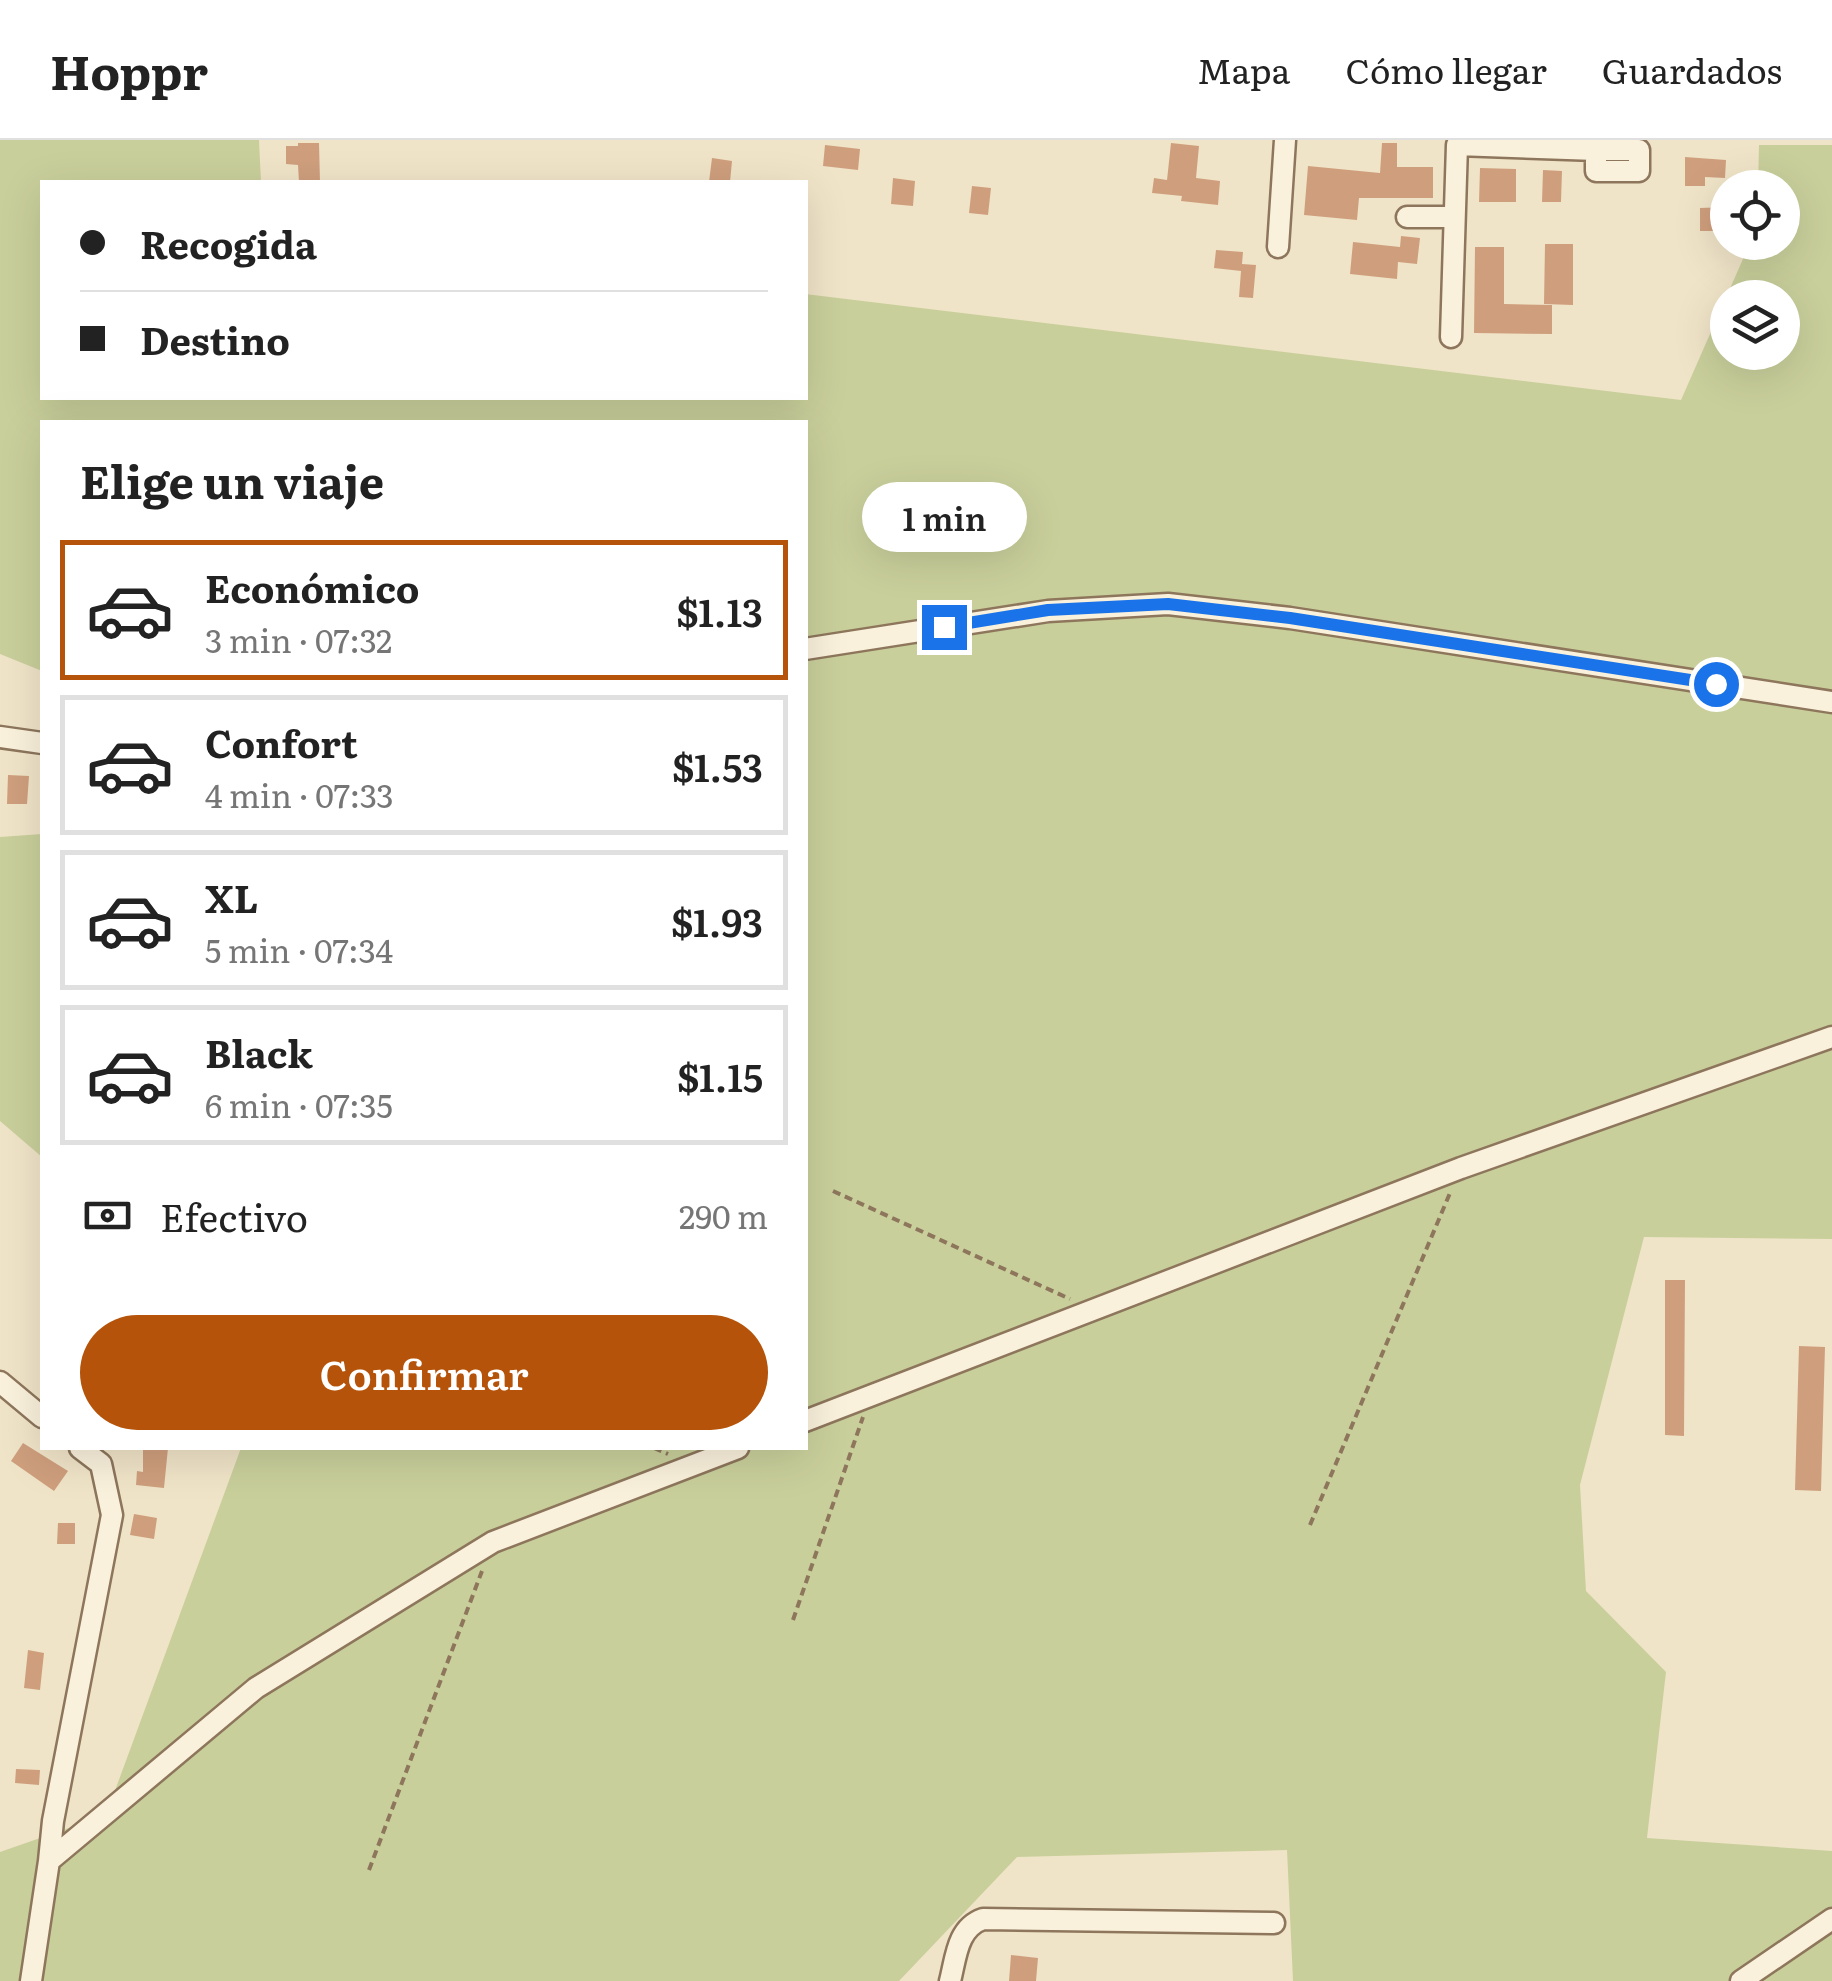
<!DOCTYPE html>
<html lang="es">
<meta charset="utf-8">
<style>
:root{--surface:#fff;--page:#f6f6f6;--text:#222;--muted:#767676;--line:#e0e0e0;--accent:#b45309}
body{margin:0;font-family:Literata,serif;background:var(--page);color:var(--text);height:100vh;display:flex;flex-direction:column;font-size:38px;white-space:nowrap}
*{box-sizing:border-box;margin:0}
p{font-size:32px;color:var(--muted)}
.icon{flex:none;width:55px;height:55px;fill:none;stroke:currentColor;stroke-width:2;stroke-linecap:round;stroke-linejoin:round}
.map{position:relative;flex:1;overflow:hidden}
.sheet{position:absolute;left:40px;top:280px;width:768px;height:1030px;display:flex;flex-direction:column;background:var(--surface);border-radius:0px;box-shadow:0 10px 40px #0002}
.sheet>*{flex:none}
.banner{position:absolute;left:40px;top:40px;width:768px;height:220px;border-radius:0px;box-shadow:0 10px 40px #0002;display:grid;align-content:center;height:220px;padding:0 40px;background:var(--surface)}
.buttons{position:absolute;left:1710px;top:30px;display:grid;gap:20px}
.buttons a{display:grid;place-items:center;width:90px;height:90px;border-radius:50%;background:var(--surface);box-shadow:0 10px 40px #0002;font-size:50px}
.end{position:absolute;width:45px;height:45px;margin:-22px;border:12px solid #1a73e8;background:#fff;box-shadow:0 0 0 5px #fff}
.from{border-radius:50%}
.bubble{position:absolute;height:70px;border-radius:35px;background:var(--surface);box-shadow:0 10px 40px #0002;font-size:32px;font-weight:600;line-height:70px;text-align:center}
.banner b{display:flex;align-items:center;gap:35px;height:95px;font-size:38px}
.banner b+b{border-top:2px solid var(--line)}
.banner i{width:25px;height:25px;background:var(--text)}
ul{padding:0;list-style:none}
li{display:flex;align-items:center;gap:30px;height:140px;margin:0 20px 15px;padding:0 20px;border:5px solid var(--line);border-radius:0px}
li div{flex:1}
li b{display:block;font-size:38px}
li em{font-style:normal;font-weight:600}
li.active{border-color:var(--accent)}
li>.icon{width:90px;height:90px;stroke-width:1.5}
h2{padding:0 40px;font-size:45px;line-height:120px}
.pay{display:flex;align-items:center;gap:25px;height:110px;padding:0 40px;font-size:38px}
.pay p{margin-inline-start:auto}
.action{display:flex;gap:20px;margin-top:auto;padding:20px 40px}
.action a{flex:1;height:115px;border-radius:60px;background:var(--accent);color:#fff;font-size:40px;font-weight:600;line-height:115px;text-align:center}
header{display:flex;align-items:center;gap:60px;box-sizing:border-box;height:140px;padding:0 50px;background:var(--surface);border-bottom:2px solid var(--line)}
header strong{font-size:48px}
nav{display:flex;gap:55px;margin-inline-start:auto;font-size:35px}
.map>svg:first-child{display:block}
.green{fill:#c9cf9b;fill-rule:evenodd}
.building{fill:#cf9f7d}
.lines{fill:none;stroke-linecap:round;stroke-linejoin:round}
.minor-casing{stroke:#8d765c;stroke-width:25}
.path{stroke:#8d765c;stroke-width:4;stroke-dasharray:8 5;stroke-linecap:butt}
.minor{stroke:#faf1dc;stroke-width:20}
.route{stroke:#1a73e8;stroke-width:12}
</style>
<header>
<strong>Hoppr</strong>
<nav><a>Mapa</a><a>Cómo llegar</a><a>Guardados</a></nav>
</header>
<div class="map">
<svg width="1832" height="1841" viewBox="0 0 1832 1841">
<rect width="100%" height="100%" fill="#f0e4c8"/>
<path class="green" d="M0,0H259L261,42H42V258H805V154L1681,260L1750,103L1782,102V48L1758,47L1759,5H1832V1099L1644,1097L1580,1345L1586,1451L1666,1532L1647,1698L1832,1711V1841H1293L1287,1710L1017,1717L899,1841H0V1712L106,1675L241,1308H805V282H42V531L0,514ZM1728,158H1782V212H1728Z
M42,694V1017L0,981V697Z"/>
<path class="building" d="M298,3H319L320,42H299L298,25L286,24V6H298Z
M1171,3L1199,6L1196,38L1220,41L1218,65L1181,61L1182,56L1152,53L1154,38L1167,40Z
M1382,3H1397V27H1433V58H1359L1357,80L1304,75L1308,26L1380,33Z
M825,5L860,9L858,30L823,26Z
M1685,17L1726,20L1725,38L1705,37V46H1685Z
M712,18L732,21L730,42H709Z
M1480,28L1516,29V62H1479Z
M1543,30L1562,31L1561,62H1542Z
M893,38L915,41L913,66L891,64Z
M972,46L991,48L988,75L969,73Z
M1728,67V91H1700V68Z
M1401,96L1420,98L1417,124L1398,122L1397,139L1350,134L1353,102L1400,107Z
M1545,104H1573V165L1544,164Z
M1475,107H1504V164L1552,165V194L1474,193Z
M1216,110L1243,112L1242,124L1256,125L1253,158L1239,157L1241,131L1214,128Z
M8,635L29,636L27,664H7Z
M1665,1140H1685L1684,1296L1665,1295Z
M1799,1206L1825,1207L1821,1351L1795,1350Z
M23,1303L68,1331L54,1351L11,1321Z
M143,1308H168L164,1348L136,1345L137,1331L143,1332Z
M134,1374L157,1378L154,1399L130,1395Z
M58,1383H75V1404H57Z
M28,1510L44,1513L40,1550L24,1548Z
M16,1629L40,1630L39,1645L15,1643Z
M1011,1815L1038,1818L1036,1841H1009Z"/>
<g class="lines">
<g class="minor-casing">
<path id="minor" d="M1407,77H1454
M1278,107L1285,0
M1451,197L1457,5L1596,10V31H1639V10H1596
M805,509L1048,471L1168,464L1290,478L1832,562
M0,597L42,603
M0,1242L42,1277
M805,1281L1461,1028L1832,897
M49,1721L53,1681L112,1375L101,1324L80,1308
M31,1841L49,1721L256,1548L493,1402L738,1308
M950,1841C956,1818 957,1788 983,1779L1274,1783
M1741,1841L1832,1779"/>
</g>
<path class="path" d="M833,1051L1070,1159
M654,1308L668,1314
M1310,1385L1450,1053
M793,1480L863,1277
M369,1730L482,1431"/>
<use href="#minor" class="minor"/>
</g>
<g class="lines">
<path class="route" d="M944,487L1048,470L1168,464L1290,478L1716,544"/>
</g>
</svg>
<div class="buttons">
<a><svg class="icon" aria-label="locate" viewBox="0 0 24 24"><circle cx="12" cy="12" r="6"/><path d="M12 2v4M12 18v4M2 12h4M18 12h4"/></svg></a>
<a><svg class="icon" aria-label="layers" viewBox="0 0 24 24"><path d="M12 4l9 5-9 5-9-5zM3 14l9 5 9-5"/></svg></a>
</div>
<i class="end from" style="left:1716px;top:544px"></i>
<i class="end" style="left:944px;top:487px"></i>
<div class="bubble" style="left:862px;top:342px;width:165px">1 min</div>
<div class="banner">
<b><i class="from"></i>Recogida</b>
<b><i></i>Destino</b>
</div>
<section class="sheet">
<h2>Elige un viaje</h2>
<ul>
<li class="active"><svg class="icon" aria-label="car" viewBox="0 0 24 24"><path d="M5 17H2v-5l4-1 3-4h7l3 4 3 1v5h-3M9 17h6M6 11h13"/><circle cx="7" cy="17" r="2"/><circle cx="17" cy="17" r="2"/></svg><div><b>Económico</b><p>3 min · 07:32</p></div><em>$1.13</em></li>
<li><svg class="icon" aria-label="car" viewBox="0 0 24 24"><path d="M5 17H2v-5l4-1 3-4h7l3 4 3 1v5h-3M9 17h6M6 11h13"/><circle cx="7" cy="17" r="2"/><circle cx="17" cy="17" r="2"/></svg><div><b>Confort</b><p>4 min · 07:33</p></div><em>$1.53</em></li>
<li><svg class="icon" aria-label="car" viewBox="0 0 24 24"><path d="M5 17H2v-5l4-1 3-4h7l3 4 3 1v5h-3M9 17h6M6 11h13"/><circle cx="7" cy="17" r="2"/><circle cx="17" cy="17" r="2"/></svg><div><b>XL</b><p>5 min · 07:34</p></div><em>$1.93</em></li>
<li><svg class="icon" aria-label="car" viewBox="0 0 24 24"><path d="M5 17H2v-5l4-1 3-4h7l3 4 3 1v5h-3M9 17h6M6 11h13"/><circle cx="7" cy="17" r="2"/><circle cx="17" cy="17" r="2"/></svg><div><b>Black</b><p>6 min · 07:35</p></div><em>$1.15</em></li>
</ul>
<div class="pay"><svg class="icon" aria-label="cash" viewBox="0 0 24 24"><path d="M3 7h18v10H3z"/><circle cx="12" cy="12" r="2"/></svg>Efectivo<p>290 m</p></div>
<div class="action"><a>Confirmar</a></div>
</section>
</div>
